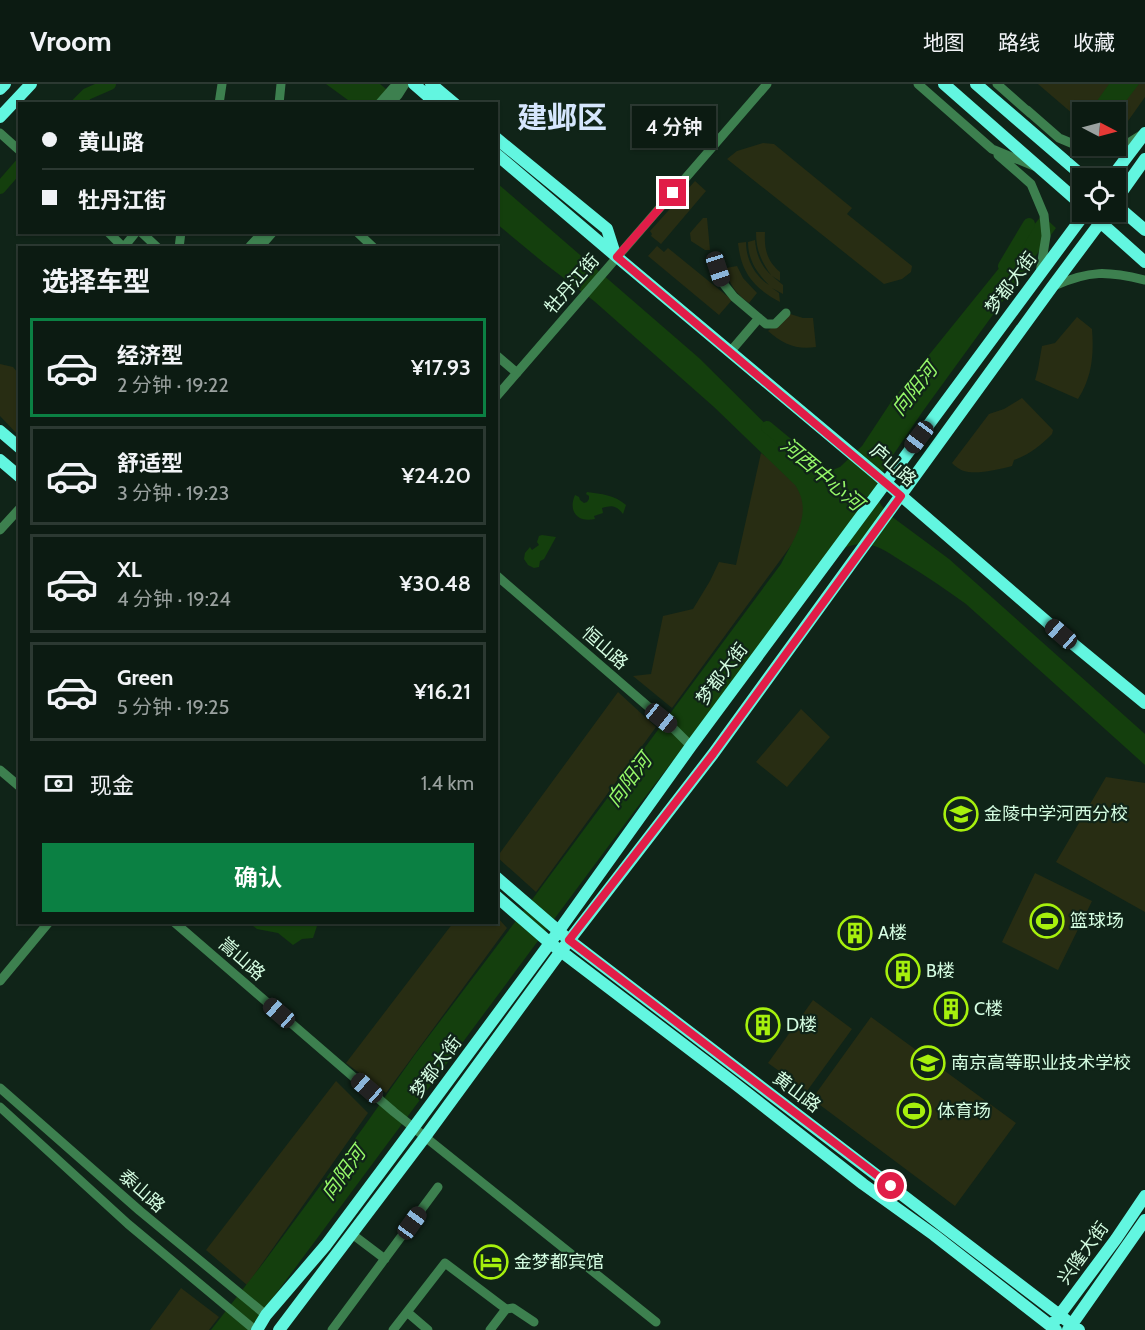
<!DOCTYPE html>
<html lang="zh">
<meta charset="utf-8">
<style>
:root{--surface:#0c1b12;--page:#1a2820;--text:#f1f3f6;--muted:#9aa19f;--line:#2c3932;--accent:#0b8043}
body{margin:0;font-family:Cabin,"Noto Sans SC",sans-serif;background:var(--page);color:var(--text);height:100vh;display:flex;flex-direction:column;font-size:22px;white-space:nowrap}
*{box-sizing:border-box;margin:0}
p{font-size:20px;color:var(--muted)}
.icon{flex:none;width:33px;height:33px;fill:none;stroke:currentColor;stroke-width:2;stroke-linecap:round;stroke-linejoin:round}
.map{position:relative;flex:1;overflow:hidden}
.side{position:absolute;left:18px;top:162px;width:480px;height:678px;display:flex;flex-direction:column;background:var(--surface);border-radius:0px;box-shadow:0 2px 4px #0004,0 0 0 2px var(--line)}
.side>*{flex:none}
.top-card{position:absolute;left:18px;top:18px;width:480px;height:132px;border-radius:0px;box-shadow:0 2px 4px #0004,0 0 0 2px var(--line);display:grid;align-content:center;height:132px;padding:0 24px;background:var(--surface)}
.needle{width:39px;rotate:96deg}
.buttons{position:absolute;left:1072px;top:18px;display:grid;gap:12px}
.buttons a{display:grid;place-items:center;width:54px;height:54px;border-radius:0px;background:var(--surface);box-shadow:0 2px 4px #0004,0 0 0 2px var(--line);font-size:30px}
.end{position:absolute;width:27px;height:27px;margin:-14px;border:8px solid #e11d48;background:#fff;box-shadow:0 0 0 3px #fff}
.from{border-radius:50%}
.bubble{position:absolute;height:42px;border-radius:0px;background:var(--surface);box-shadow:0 2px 4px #0004,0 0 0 2px var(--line);font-size:20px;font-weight:600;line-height:42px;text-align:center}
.car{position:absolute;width:18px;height:36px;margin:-18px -9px;border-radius:8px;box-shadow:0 0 4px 2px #0007;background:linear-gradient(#222 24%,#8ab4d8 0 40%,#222 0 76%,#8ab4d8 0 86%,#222 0)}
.top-card b{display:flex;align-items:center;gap:21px;height:57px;font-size:22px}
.top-card b+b{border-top:2px solid var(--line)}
.top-card i{width:15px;height:15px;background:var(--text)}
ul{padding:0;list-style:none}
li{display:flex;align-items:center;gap:18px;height:99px;margin:0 12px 9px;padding:0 12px;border:3px solid var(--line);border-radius:0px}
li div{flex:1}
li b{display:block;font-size:22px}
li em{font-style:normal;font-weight:600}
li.current{border-color:var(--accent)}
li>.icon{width:54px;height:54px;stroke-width:1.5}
h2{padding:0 24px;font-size:27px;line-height:72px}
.pay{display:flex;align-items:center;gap:15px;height:66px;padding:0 24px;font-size:22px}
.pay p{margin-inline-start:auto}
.primary-button{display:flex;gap:12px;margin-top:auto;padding:12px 24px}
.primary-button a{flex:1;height:69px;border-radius:0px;background:var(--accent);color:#fff;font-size:24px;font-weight:600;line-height:69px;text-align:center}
header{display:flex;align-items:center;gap:36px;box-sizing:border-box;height:84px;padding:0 30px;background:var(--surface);border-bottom:2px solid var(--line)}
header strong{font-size:28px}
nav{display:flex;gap:33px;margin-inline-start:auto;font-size:21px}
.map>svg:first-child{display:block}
.green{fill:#282d13}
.water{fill:#143f0d}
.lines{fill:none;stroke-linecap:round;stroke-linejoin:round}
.river{stroke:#143f0d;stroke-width:12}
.minor{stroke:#3d804f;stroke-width:9}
.major{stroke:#62f6e0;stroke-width:12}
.route{stroke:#e11d48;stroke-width:8}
.labels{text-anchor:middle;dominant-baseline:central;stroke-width:4.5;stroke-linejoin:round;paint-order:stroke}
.street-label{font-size:18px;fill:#d5fde2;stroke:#102418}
.poi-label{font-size:18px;fill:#d5fde2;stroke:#102418;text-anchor:start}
.water-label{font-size:20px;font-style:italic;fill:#95f768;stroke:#102418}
.town-label{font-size:30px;font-weight:bold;fill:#d6e6fd;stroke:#102418}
</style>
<header>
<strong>Vroom</strong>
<nav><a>地图</a><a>路线</a><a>收藏</a></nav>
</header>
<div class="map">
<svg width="1145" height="1246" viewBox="0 0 1145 1246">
<rect width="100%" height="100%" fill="#102418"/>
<path class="green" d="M1038,0H1145V13L1128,37L1116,41V28H1083V44L1080,43L1073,30Z
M763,59L774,60L852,124L847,130L912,182L911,188L902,195L884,200L727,75L737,67Z
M695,97L706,107L661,160L651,152L652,150L650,147Z
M703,134H707L710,166H705L691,157L690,149Z
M756,148H765C764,165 767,177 780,188V197L772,192L783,201V210L772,204L779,209L780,218C754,204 741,189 738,159L746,158C746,175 754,191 769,201C757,189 748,176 748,158L755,156C756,170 761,182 771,191C761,177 756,166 756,148Z
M657,162L664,168L668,164L732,216L719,231L648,172Z
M737,182L743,194L757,209L749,219C736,210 728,199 726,184Z
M787,229L803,234H813L816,263C796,266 783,260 768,247Z
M1077,233L1092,245C1094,271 1092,293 1078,315L1035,296L1038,285L1042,262L1055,259Z
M0,280L13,283L19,290V352L0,332Z
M1022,314L1053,346L1052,350C1040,362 1030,370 1014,376L1012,382C1001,385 975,391 964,387C960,386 955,382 952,379L989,330L1004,325Z
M761,369L814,405L817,426L672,624L633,592L651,590L663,532L693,525L710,497L719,478L736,481Z
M618,608L656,643L536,808L497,773Z
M801,625L830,653L787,703L756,678Z
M1106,693L1145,699V828L1056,778Z
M1035,789L1092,817L1058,886L1002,858Z
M865,832L869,862L849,865L845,835Z
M497,833L507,844L386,1009L346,979L453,839L496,838Z
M911,870L916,901L896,904L892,873Z
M959,909L963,938L946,941L942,912Z
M813,916L852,945L807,1007L768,979Z
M871,933L1016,1039L955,1122L812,1015Z
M336,997L368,1029L247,1201L206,1166Z
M181,1204L219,1233L209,1246H150Z"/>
<path class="water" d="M326,0H380L403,19H352Z
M1109,0H1139L1116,30V28H1089Z
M497,99L699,274L803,377L816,385L830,387L840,383L862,362L891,318L1042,131L1056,144L923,327L887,380L877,399L876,409L881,421L891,432L949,475L1145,650V681L966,520C945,505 925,491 903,478C892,471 879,461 865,460C851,459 837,466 827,475L636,725L249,1246H211L264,1178L363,1044L416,969L534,813L781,480C794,454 814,429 795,401L714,323L594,217L544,179L497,140Z
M587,408C601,410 615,411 626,421L623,430C616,421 612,421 602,424L603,429L594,432L595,435C577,439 568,427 575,411L579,413L580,416L584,419L587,418L589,415V412L586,410Z
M542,451L556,453L544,475L540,477L539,483L534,484L528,481L524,475L525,469L530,463L532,466L539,461L537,458L539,452Z
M249,839H318L313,854L302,855L293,861L278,849L257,845Z"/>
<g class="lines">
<path class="river" d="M77,20L87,10L110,0
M0,104L20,81
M1004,182L1029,140
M767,343L830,395"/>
<path class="minor" d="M918,0L992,65L1034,82
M997,0L1031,30
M219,20L222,0
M279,20L281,0
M379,20L393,4L400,0
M390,20L398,11L405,0
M1027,26L1059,54L1090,67L1122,63L1141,51
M0,49L20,67
M998,71L1031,100L1044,131L1046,152L1040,189
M108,148L124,164
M141,148L158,164
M357,148L374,164
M124,163L136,148
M179,164L181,148
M251,164L250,162L263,148
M259,164L273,148
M718,185L722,198L734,213L766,240H775L786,229
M1054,202C1090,186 1107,187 1145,196
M730,268L759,234
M496,271L517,289
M496,313L767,0
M0,446L20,424
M496,491L674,645L691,662
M0,686L20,703
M174,838L394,1028L656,1238
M0,897L49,838
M0,1004L140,1127L266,1231
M0,1023L128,1140L255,1246
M352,1150L385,1175
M506,1225L513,1224L534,1238
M332,1246L438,1103
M393,1246L407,1228
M428,1246L407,1228L445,1179L506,1225L490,1246"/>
<path class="major" d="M414,0L437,20
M431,0L455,20
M944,0L1083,122
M976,0L1085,94
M0,5L5,0
M0,33L31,0
M496,54L607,145L615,170
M496,70L617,173L876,390L1061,550L1145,619
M1111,94L1145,49
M1116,116L1145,75
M1116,121L1145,146
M1089,128L1145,178
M0,347L20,364
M0,376L20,393
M496,793L569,856L1079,1246
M496,812L550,859L734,999L863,1100L934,1151L1056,1246
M1055,1237L1116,1155L1145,1112
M257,1246L266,1231L326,1161L414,1043L550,859L691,662L1086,128
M279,1246L425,1053L561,867L713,670L1052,203L1108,128
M1068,1246L1145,1136"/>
</g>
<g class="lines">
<path class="route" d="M673,109L617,173L901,412L713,670L569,856L891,1102"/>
</g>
<defs>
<g id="school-ring" transform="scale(1.725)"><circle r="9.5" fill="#102418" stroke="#a6f00d" stroke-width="1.5"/><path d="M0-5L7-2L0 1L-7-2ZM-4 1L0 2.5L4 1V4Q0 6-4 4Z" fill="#a6f00d"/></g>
<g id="stadium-ring" transform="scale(1.725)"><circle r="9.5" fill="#102418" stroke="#a6f00d" stroke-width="1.5"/><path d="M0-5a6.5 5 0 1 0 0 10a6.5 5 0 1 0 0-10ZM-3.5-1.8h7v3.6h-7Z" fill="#a6f00d"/></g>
<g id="building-ring" transform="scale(1.725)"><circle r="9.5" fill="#102418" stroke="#a6f00d" stroke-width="1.5"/><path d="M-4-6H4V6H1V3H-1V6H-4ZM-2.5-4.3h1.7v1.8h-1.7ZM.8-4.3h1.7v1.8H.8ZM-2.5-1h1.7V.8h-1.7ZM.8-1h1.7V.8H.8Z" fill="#a6f00d"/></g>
<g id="hotel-ring" transform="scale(1.725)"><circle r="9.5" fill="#102418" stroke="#a6f00d" stroke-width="1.5"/><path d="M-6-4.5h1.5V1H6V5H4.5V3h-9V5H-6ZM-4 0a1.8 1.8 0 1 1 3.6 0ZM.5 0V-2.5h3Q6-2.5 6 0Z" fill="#a6f00d"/></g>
</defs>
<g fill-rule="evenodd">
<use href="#school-ring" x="961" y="730"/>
<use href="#stadium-ring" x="1047" y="837"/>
<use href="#building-ring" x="855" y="849"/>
<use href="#building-ring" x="903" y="887"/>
<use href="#building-ring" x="951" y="925"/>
<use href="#building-ring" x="763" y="941"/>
<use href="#school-ring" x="928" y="979"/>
<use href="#stadium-ring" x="914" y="1027"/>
<use href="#hotel-ring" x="491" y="1178"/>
</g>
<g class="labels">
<g class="street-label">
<text transform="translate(1011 199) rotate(-53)">梦都大街</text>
<text transform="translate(572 200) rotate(-49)">牡丹江街</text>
<text transform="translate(893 381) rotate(41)">庐山路</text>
<text transform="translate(605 564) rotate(41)">恒山路</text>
<text transform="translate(722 590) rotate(-53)">梦都大街</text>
<text transform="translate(242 875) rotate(41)">嵩山路</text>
<text transform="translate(436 983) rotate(-53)">梦都大街</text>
<text transform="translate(797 1008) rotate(37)">黄山路</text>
<text transform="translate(142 1107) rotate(41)">泰山路</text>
<text transform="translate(1083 1169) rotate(-54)">兴隆大街</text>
</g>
<g class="poi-label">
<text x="984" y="730">金陵中学河西分校</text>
<text x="1070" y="837">篮球场</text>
<text x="878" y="849">A楼</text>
<text x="926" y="887">B楼</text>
<text x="974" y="925">C楼</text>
<text x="786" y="941">D楼</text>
<text x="951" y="979">南京高等职业技术学校</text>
<text x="937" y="1027">体育场</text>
<text x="514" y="1178">金梦都宾馆</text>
</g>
<g class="water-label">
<text transform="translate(914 305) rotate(-52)">向阳河</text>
<text transform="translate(822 390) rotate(40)">河西中心河</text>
<text transform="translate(629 696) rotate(-53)">向阳河</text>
<text transform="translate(343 1089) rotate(-54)">向阳河</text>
</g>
<g class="town-label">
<text x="562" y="33">建邺区</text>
</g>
</g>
</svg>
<div class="buttons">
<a><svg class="needle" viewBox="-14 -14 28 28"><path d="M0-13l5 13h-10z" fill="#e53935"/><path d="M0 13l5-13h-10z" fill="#9aa19f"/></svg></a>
<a><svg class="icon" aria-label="locate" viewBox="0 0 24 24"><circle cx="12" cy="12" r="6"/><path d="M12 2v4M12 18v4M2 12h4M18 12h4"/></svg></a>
</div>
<i class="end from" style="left:891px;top:1102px"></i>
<i class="end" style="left:673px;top:109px"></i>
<div class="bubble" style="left:632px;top:22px;width:84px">4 分钟</div>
<i class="car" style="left:718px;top:185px;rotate:162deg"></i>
<i class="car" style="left:919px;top:353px;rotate:217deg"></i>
<i class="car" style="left:1061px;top:550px;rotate:311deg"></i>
<i class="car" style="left:661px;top:634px;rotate:129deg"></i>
<i class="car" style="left:279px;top:929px;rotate:311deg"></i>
<i class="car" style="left:367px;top:1004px;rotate:311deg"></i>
<i class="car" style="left:412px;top:1139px;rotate:36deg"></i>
<div class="top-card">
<b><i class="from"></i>黄山路</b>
<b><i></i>牡丹江街</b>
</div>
<section class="side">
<h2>选择车型</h2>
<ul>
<li class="current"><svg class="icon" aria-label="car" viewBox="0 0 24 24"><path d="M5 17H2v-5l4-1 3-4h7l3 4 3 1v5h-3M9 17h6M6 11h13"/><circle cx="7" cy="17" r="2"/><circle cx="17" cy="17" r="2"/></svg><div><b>经济型</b><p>2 分钟 · 19:22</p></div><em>¥17.93</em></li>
<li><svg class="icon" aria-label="car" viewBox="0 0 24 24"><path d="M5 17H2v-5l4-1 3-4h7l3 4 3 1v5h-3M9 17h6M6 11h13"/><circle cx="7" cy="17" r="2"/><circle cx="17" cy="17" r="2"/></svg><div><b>舒适型</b><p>3 分钟 · 19:23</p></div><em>¥24.20</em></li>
<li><svg class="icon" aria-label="car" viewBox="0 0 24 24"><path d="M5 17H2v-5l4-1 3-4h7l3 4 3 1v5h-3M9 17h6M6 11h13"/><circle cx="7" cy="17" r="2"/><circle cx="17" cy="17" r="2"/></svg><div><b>XL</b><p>4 分钟 · 19:24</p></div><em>¥30.48</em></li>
<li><svg class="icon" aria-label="car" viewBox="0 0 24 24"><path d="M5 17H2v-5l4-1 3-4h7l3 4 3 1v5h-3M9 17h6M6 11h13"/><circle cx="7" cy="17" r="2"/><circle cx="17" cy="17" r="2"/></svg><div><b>Green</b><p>5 分钟 · 19:25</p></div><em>¥16.21</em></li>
</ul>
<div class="pay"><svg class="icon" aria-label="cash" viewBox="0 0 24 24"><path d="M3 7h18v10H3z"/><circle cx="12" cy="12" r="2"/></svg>现金<p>1.4 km</p></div>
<div class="primary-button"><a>确认</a></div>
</section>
</div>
